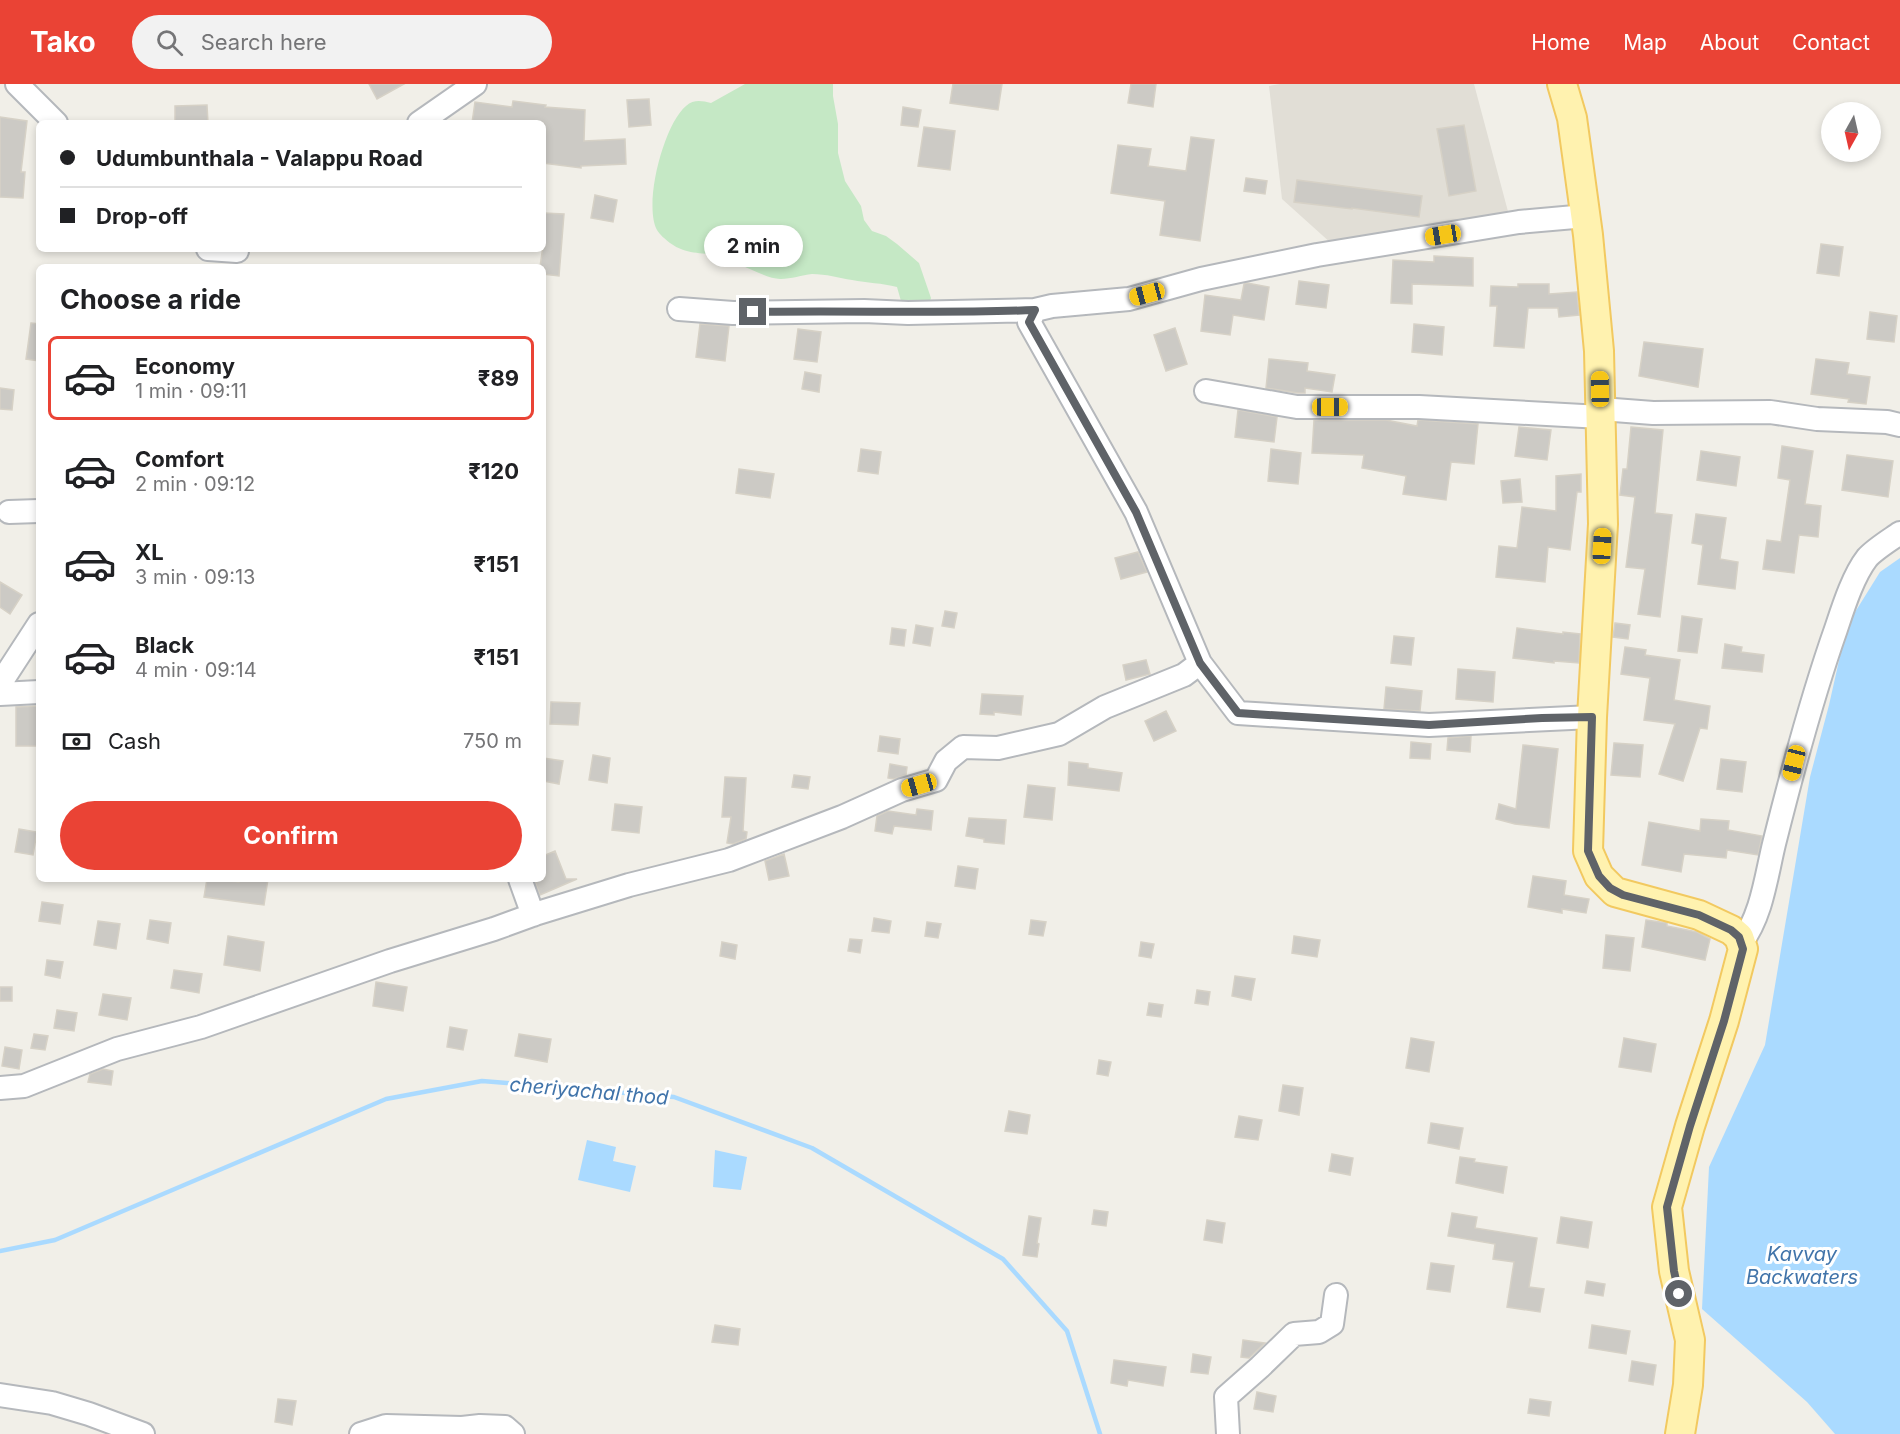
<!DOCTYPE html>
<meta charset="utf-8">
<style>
:root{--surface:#fff;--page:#f2f2f2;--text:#202124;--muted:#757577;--line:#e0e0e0;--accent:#ea4335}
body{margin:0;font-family:Inter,sans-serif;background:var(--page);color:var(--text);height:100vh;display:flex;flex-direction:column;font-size:22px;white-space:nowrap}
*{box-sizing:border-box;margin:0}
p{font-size:20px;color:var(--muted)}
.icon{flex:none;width:33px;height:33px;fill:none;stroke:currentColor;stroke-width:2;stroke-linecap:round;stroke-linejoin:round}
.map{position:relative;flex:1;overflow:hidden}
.details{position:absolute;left:36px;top:180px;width:510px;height:618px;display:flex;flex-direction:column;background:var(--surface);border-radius:9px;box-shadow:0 3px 9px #0003}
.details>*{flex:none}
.guide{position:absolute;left:36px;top:36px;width:510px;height:132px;border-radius:9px;box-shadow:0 3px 9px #0003;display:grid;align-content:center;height:132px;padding:0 24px;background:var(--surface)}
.needle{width:39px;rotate:188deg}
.buttons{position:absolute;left:1821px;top:18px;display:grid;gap:12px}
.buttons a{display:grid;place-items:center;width:60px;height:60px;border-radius:50%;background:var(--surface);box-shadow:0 3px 9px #0003;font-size:30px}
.end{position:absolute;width:27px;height:27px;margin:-14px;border:8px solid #5f6368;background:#fff;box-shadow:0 0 0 3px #fff}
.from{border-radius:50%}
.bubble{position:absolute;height:42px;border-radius:21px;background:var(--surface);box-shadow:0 3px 9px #0003;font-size:20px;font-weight:700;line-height:42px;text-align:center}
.car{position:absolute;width:18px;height:36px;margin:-18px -9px;border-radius:8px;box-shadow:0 0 4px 2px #0007;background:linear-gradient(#f5c518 24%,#345 0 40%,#f5c518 0 76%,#345 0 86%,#f5c518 0)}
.guide b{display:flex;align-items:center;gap:21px;height:57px;font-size:22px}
.guide b+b{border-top:2px solid var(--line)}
.guide i{width:15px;height:15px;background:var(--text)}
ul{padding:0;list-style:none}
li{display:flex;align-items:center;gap:18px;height:84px;margin:0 12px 9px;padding:0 12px;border:3px solid transparent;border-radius:9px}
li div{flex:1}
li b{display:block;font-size:22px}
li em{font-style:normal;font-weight:700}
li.on{border-color:var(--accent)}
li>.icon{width:54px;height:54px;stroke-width:1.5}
h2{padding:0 24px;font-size:27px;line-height:72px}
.pay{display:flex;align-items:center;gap:15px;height:66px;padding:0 24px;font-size:22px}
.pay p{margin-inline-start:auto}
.primary-button{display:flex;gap:12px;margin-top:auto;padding:12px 24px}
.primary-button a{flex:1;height:69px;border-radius:36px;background:var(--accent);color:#fff;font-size:24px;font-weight:700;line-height:69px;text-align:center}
header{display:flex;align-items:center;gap:36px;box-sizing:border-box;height:84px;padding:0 30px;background:var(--accent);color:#fff}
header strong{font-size:28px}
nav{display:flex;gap:33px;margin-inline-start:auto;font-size:21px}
.search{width:420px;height:54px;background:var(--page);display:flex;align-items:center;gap:15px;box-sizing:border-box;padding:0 21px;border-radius:33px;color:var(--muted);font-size:22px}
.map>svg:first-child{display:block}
.education{fill:#e1ded6}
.green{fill:#c5e8c5}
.water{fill:#aadaff}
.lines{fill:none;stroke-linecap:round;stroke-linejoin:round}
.stream{stroke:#aadaff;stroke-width:4.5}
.building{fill:#cccac5;stroke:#d6d1c6;stroke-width:1.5}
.minor-casing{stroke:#b5b8bc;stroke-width:26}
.major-casing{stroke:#f2c960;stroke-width:32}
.minor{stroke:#fff;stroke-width:22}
.major{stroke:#fff2af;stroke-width:28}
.route{stroke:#5f6368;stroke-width:8}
.labels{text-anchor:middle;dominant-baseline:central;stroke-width:6;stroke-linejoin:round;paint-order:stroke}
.water-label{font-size:20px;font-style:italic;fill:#4174aa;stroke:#fff}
</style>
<header>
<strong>Tako</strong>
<div class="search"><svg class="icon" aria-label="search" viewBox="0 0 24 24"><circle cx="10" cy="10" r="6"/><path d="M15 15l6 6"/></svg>Search here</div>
<nav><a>Home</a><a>Map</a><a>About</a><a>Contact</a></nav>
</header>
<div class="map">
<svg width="1900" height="1350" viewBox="0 0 1900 1350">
<rect width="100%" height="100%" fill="#f1efe8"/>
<path class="education" d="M1280,0H1474L1510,135L1332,160L1282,115L1269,2Z"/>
<path class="green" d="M745,0H833V12L838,40V69L845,97L861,122L864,136L872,147L886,152L897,160L919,179L931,214L929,220L907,221L901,217L897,203C882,199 867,199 852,196C839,194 826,190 812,190C802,191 791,195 781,195C767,196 737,177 721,173C702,167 688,172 670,159C666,156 659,150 657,146C643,120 664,40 686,22C694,15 702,17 711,19Z"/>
<path class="water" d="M1900,474V1350H1835L1807,1318L1702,1225L1709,1083L1765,961L1810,693L1829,621L1847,541L1880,488Z
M587,1056L616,1063L613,1077L636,1082L630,1108L578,1096Z
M715,1066L747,1073L741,1106L713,1103Z"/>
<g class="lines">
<path class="stream" d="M0,1167L55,1156L386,1015L482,997L674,1013L812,1064L1003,1175L1067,1247L1100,1350"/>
</g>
<path class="building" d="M369,0H404L377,15Z
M953,0H1002L998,26L950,19Z
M1131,0H1156L1153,23L1128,19Z
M649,15L651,41L629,43L627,16Z
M513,17L546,21L545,23L585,26L584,57L625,55L626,80L581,82V84L543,79V39H472L475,18L512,23Z
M207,21L208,39H175V22Z
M903,23L921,26L918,43L901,41Z
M0,33L27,37L21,88H25L23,114L0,113Z
M1464,41L1476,107L1449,112L1437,45Z
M924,43L955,47L950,86L918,82Z
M1191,53L1214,56L1200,157L1160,151L1165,117L1111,109L1118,61L1151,65L1148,82L1186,87Z
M1246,94L1267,97L1265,110L1244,107Z
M1297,96L1422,112L1419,133L1352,124V125L1294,118Z
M595,111L617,116L613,138L591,134Z
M543,129L564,130L559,192L543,190V183H540L545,148H543Z
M1821,160L1843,163L1839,192L1817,189Z
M1434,172L1473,174V202L1412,200V220L1391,219L1393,176L1434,178Z
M1299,197L1329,201L1326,224L1296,220Z
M1247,199L1269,203L1264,236L1233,231L1230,251L1201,247L1205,211L1241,216L1244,200Z
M1518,200H1549V210L1577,208L1579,231L1559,233L1558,224H1528L1524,264L1494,262L1497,222H1490L1491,202L1518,203Z
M1870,228L1897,232L1894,258L1867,255Z
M31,239L39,240V277L26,275Z
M700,240L729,242L725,277L696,273Z
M1414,240L1444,243L1442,271L1412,268Z
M1175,244L1187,280L1166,287L1154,251Z
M798,245L821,248L817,278L794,275Z
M1644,258L1703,265L1698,303L1639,292Z
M1269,275L1308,279L1307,287L1335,291L1332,308L1305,304V309H1298L1266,304Z
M1816,275L1849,279L1847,290L1870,293L1866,320L1848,318L1849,315L1811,310Z
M805,288L821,291L819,308L802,305Z
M0,304L14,306L12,326L0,325Z
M1238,326L1277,333L1274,358L1235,353Z
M1314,336H1386L1417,342L1418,336L1478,340L1474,380L1451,378L1446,416L1403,410L1406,392L1362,384L1364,371L1312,369Z
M1519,343L1551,346L1547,376L1515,372Z
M1631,343L1663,346L1655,429L1672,431L1660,533L1638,530L1645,485L1626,483L1635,413L1620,411L1623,385H1627Z
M1782,362L1813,367L1805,420L1821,422L1818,453L1799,451L1794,489L1763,485L1767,456L1781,458L1790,396L1778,394Z
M861,365L881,368L878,390L858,387Z
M1271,365L1301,369L1298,400L1268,397Z
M1701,367L1740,373L1736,402L1697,396Z
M1847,371L1893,377L1888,413L1842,406Z
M739,385L774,390L770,414L736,409Z
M1581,390V408H1577L1570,466L1548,463L1545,498L1496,493L1499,462L1517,464L1522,423L1556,427V392Z
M1520,395L1522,418L1503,419L1501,397Z
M1696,430L1726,434L1720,475L1738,478L1735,505L1698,500L1703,461L1692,459Z
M1138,468L1147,488L1121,495L1115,474Z
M0,498L22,511L10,530L0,523Z
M945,527L957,529L954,544L942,542Z
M1682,532L1702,535L1697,569L1678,567Z
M1615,539L1630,541L1628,555L1613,553Z
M916,541L933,544L930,562L913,559Z
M892,544L906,546L904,562L890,560Z
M1517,544L1563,550V548L1580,550L1579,579L1554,577V579L1513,574Z
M1394,552L1414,554L1411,581L1391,579Z
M1725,560L1742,563L1741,568L1764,571L1762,588L1722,584Z
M1625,563L1646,566L1645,571L1680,576L1674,616L1710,622L1707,645L1700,644L1683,697L1659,690L1675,640L1644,636L1650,594L1621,590Z
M1146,576L1150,590L1126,596L1123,581Z
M1458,585L1495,588L1493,618L1456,615Z
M1386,603L1422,607L1420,627L1384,625Z
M982,610L1023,612L1021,631L994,628V631L980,630Z
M551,618L580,619L578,641L550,640Z
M39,622V662H16V623Z
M1166,627L1176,647L1154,657L1145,637Z
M880,652L900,655L898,670L878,667Z
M1471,652L1470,668L1447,666L1448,654Z
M1411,658L1431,660L1430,675L1410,674Z
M1614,659L1643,661L1640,693L1611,691Z
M1523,661L1558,665L1549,744L1515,740L1496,735L1499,720L1516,725Z
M593,671L610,674L607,699L589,696Z
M543,674L563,677L559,700L543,697Z
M1721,675L1746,678L1742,708L1717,705Z
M1069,678L1088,680V684L1122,689L1119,707L1068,701Z
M890,680L907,683L906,691L894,695L888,694Z
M794,691L810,693L808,705L792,703Z
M725,693L746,694L743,747L747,748L746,755L733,760L727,759L731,733H722Z
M1028,701L1055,704L1052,736L1024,733Z
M615,720L642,723L639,749L612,746Z
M917,725L933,727L931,746L894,742L892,750L875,747L877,732L888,727L916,731Z
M969,734L1006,736L1004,760L984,758V755L966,752Z
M1701,735L1729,737L1728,746L1762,752L1758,771L1727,766L1726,774L1684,770L1681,788L1642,781L1649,738L1700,747Z
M19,745L37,748L33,771L15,768Z
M555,767L566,795H577L540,811L534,795H543V772Z
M784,770L789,792L769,796L765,777Z
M958,782L978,785L975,805L955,802Z
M1533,792L1566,797L1564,811L1589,815L1586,829L1562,825V829L1528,823Z
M207,795L239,798L240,795H268L264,821L204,813Z
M42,818L63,821L60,840L39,837Z
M874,834L891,837L889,849L872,847Z
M150,836L171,839L168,859L147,855Z
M1031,836L1046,838L1043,852L1029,850Z
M1646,836L1667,839V842L1697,848L1710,855L1705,876L1642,863Z
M98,837L120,840L116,865L94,861Z
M927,838L941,840L938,854L925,852Z
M1606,851L1634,854L1630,887L1603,884Z
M228,852L264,858L260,887L224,881Z
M1294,852L1320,856L1317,873L1292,869Z
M850,855L862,856L860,869L848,867Z
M722,858L737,861L735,875L720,872Z
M1141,858L1154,860L1151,874L1139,872Z
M47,876L63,878L60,894L45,891Z
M174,886L202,890L199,909L171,904Z
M1235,892L1255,895L1251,916L1232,912Z
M376,898L407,903L403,927L373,922Z
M0,903H12V917H0Z
M1197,906L1210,908L1208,921L1195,919Z
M103,910L131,914L127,936L99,931Z
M1149,919L1163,921L1161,933L1147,931Z
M57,926L77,929L74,947L54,944Z
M450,943L467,946L463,966L447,963Z
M34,950L48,952L45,966L31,964Z
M519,950L551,955L547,978L515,972Z
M1411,954L1434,958L1429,988L1406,984Z
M1624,954L1656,960L1651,988L1619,983Z
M5,963L22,966L19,985L2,982Z
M1099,976L1111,978L1108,992L1097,990Z
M103,985L113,987L111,1001L88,998L90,990Z
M1283,1001L1303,1004L1299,1031L1279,1027Z
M1009,1027L1030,1031L1027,1050L1005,1047Z
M1239,1032L1262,1036L1258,1056L1235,1053Z
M1431,1039L1463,1044L1459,1065L1428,1059Z
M1332,1070L1353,1074L1350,1091L1329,1087Z
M1460,1073L1475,1075L1474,1078L1507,1083L1503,1109L1456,1099Z
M1094,1126L1108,1128L1106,1142L1092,1140Z
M1452,1129L1477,1133L1475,1144L1537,1154L1529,1203L1544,1205L1540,1228L1507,1223L1514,1178L1493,1175L1495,1160L1448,1152Z
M1029,1132L1041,1134L1037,1159L1039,1160L1037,1173L1023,1171Z
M1561,1133L1592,1138L1588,1164L1557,1159Z
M1207,1136L1225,1139L1222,1159L1204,1156Z
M1431,1179L1454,1182L1450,1208L1427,1205Z
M1587,1197L1605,1200L1603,1212L1585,1209Z
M715,1241L740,1245L738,1261L712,1258Z
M1592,1241L1630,1247L1626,1270L1589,1264Z
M1243,1256L1265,1259L1249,1274L1241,1273Z
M1193,1270L1211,1273L1208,1290L1191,1288Z
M1114,1276L1166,1283L1163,1302L1128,1296L1127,1302L1111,1299Z
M1632,1277L1656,1281L1653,1301L1629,1297Z
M1257,1308L1276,1312L1273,1328L1254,1325Z
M278,1315L296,1317L292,1341L275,1338Z
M1530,1315L1551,1318L1549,1332L1528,1329Z"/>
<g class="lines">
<g class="minor-casing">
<path id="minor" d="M17,0L56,39
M419,39L475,0
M208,165L237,167
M679,225L733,229L864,227L908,229L1035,226
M1206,307L1297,323H1419L1601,333
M1601,325L1653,329L1770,328L1817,335L1887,338L1900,341
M9,428L39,427
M1200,579L1136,428L1029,238L1035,226L1052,222L1129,215L1201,195L1317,171L1519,138L1586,132
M0,600L39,540
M0,610L39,608
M520,795L533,831
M1741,859C1762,831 1766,793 1774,760C1792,688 1811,616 1836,545C1843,524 1853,492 1867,474C1875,465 1890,456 1900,449
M0,1004L24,1002L117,965L201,943L390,877L494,845L538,829L629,801L729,776L842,733L902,706L936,696L946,677L963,663L998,664L1059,650L1105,623L1184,591L1200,579L1238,629L1429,641L1592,633
M0,1311L52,1319L89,1330L143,1350
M361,1350L386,1342L462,1344L480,1342L505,1343L513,1350
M1228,1350L1226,1313L1260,1283L1294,1250L1319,1248L1332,1240L1336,1211"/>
</g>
<g class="major-casing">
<path id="major" d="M1562,0L1572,34L1588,151L1599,267L1603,440L1592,633L1588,767L1599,792L1615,808L1699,831L1731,846L1739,853L1743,865L1724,937L1690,1042L1667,1123L1674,1187L1690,1256L1688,1301L1680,1350"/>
</g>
<use href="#minor" class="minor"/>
<use href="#major" class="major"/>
</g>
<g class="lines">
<path class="route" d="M753,228C847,226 941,230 1035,226L1029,238L1136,428L1200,579L1238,629L1429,641L1542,634L1592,633L1588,767L1599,792L1610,804L1623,811L1699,831L1731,846L1739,853L1743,865L1724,937L1690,1042L1667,1123L1674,1187L1679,1210"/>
</g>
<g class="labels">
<g class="water-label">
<text transform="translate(589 1007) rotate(5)">cheriyachal thod</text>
<text x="1802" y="1170">Kavvay<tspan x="1802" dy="23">Backwaters</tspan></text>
</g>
</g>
</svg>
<div class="buttons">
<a><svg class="needle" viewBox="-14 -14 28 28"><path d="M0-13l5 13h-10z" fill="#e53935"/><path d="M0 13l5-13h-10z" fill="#757577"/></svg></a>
</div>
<i class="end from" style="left:1679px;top:1210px"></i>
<i class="end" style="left:753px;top:228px"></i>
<div class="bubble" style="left:704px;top:141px;width:99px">2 min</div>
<i class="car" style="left:1443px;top:151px;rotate:261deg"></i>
<i class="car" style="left:1147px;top:210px;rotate:255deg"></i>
<i class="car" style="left:1600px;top:305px;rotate:359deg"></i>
<i class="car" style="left:1330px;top:323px;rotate:90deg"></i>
<i class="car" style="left:1602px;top:462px;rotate:3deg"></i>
<i class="car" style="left:1794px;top:679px;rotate:194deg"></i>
<i class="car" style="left:919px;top:701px;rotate:254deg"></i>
<div class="guide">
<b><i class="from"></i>Udumbunthala - Valappu Road</b>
<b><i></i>Drop-off</b>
</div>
<section class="details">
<h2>Choose a ride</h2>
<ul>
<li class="on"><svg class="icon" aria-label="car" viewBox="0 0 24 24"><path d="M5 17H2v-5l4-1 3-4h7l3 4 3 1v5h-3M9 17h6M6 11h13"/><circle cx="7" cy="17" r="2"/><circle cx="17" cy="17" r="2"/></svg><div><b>Economy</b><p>1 min · 09:11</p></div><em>₹89</em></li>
<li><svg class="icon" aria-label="car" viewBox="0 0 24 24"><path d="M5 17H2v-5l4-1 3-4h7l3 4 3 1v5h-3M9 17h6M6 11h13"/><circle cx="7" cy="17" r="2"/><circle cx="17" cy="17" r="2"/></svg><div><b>Comfort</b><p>2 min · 09:12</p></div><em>₹120</em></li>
<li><svg class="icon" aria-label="car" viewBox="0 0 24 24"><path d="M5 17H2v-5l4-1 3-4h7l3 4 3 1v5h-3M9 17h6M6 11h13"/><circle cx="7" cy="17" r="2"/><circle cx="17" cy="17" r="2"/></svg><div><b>XL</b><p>3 min · 09:13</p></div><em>₹151</em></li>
<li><svg class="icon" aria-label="car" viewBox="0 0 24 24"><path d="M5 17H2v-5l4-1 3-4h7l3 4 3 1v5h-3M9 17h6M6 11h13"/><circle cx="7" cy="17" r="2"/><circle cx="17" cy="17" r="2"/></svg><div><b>Black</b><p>4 min · 09:14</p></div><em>₹151</em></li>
</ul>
<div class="pay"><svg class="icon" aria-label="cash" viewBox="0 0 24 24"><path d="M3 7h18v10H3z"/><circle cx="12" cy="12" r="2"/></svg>Cash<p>750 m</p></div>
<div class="primary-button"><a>Confirm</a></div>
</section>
</div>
